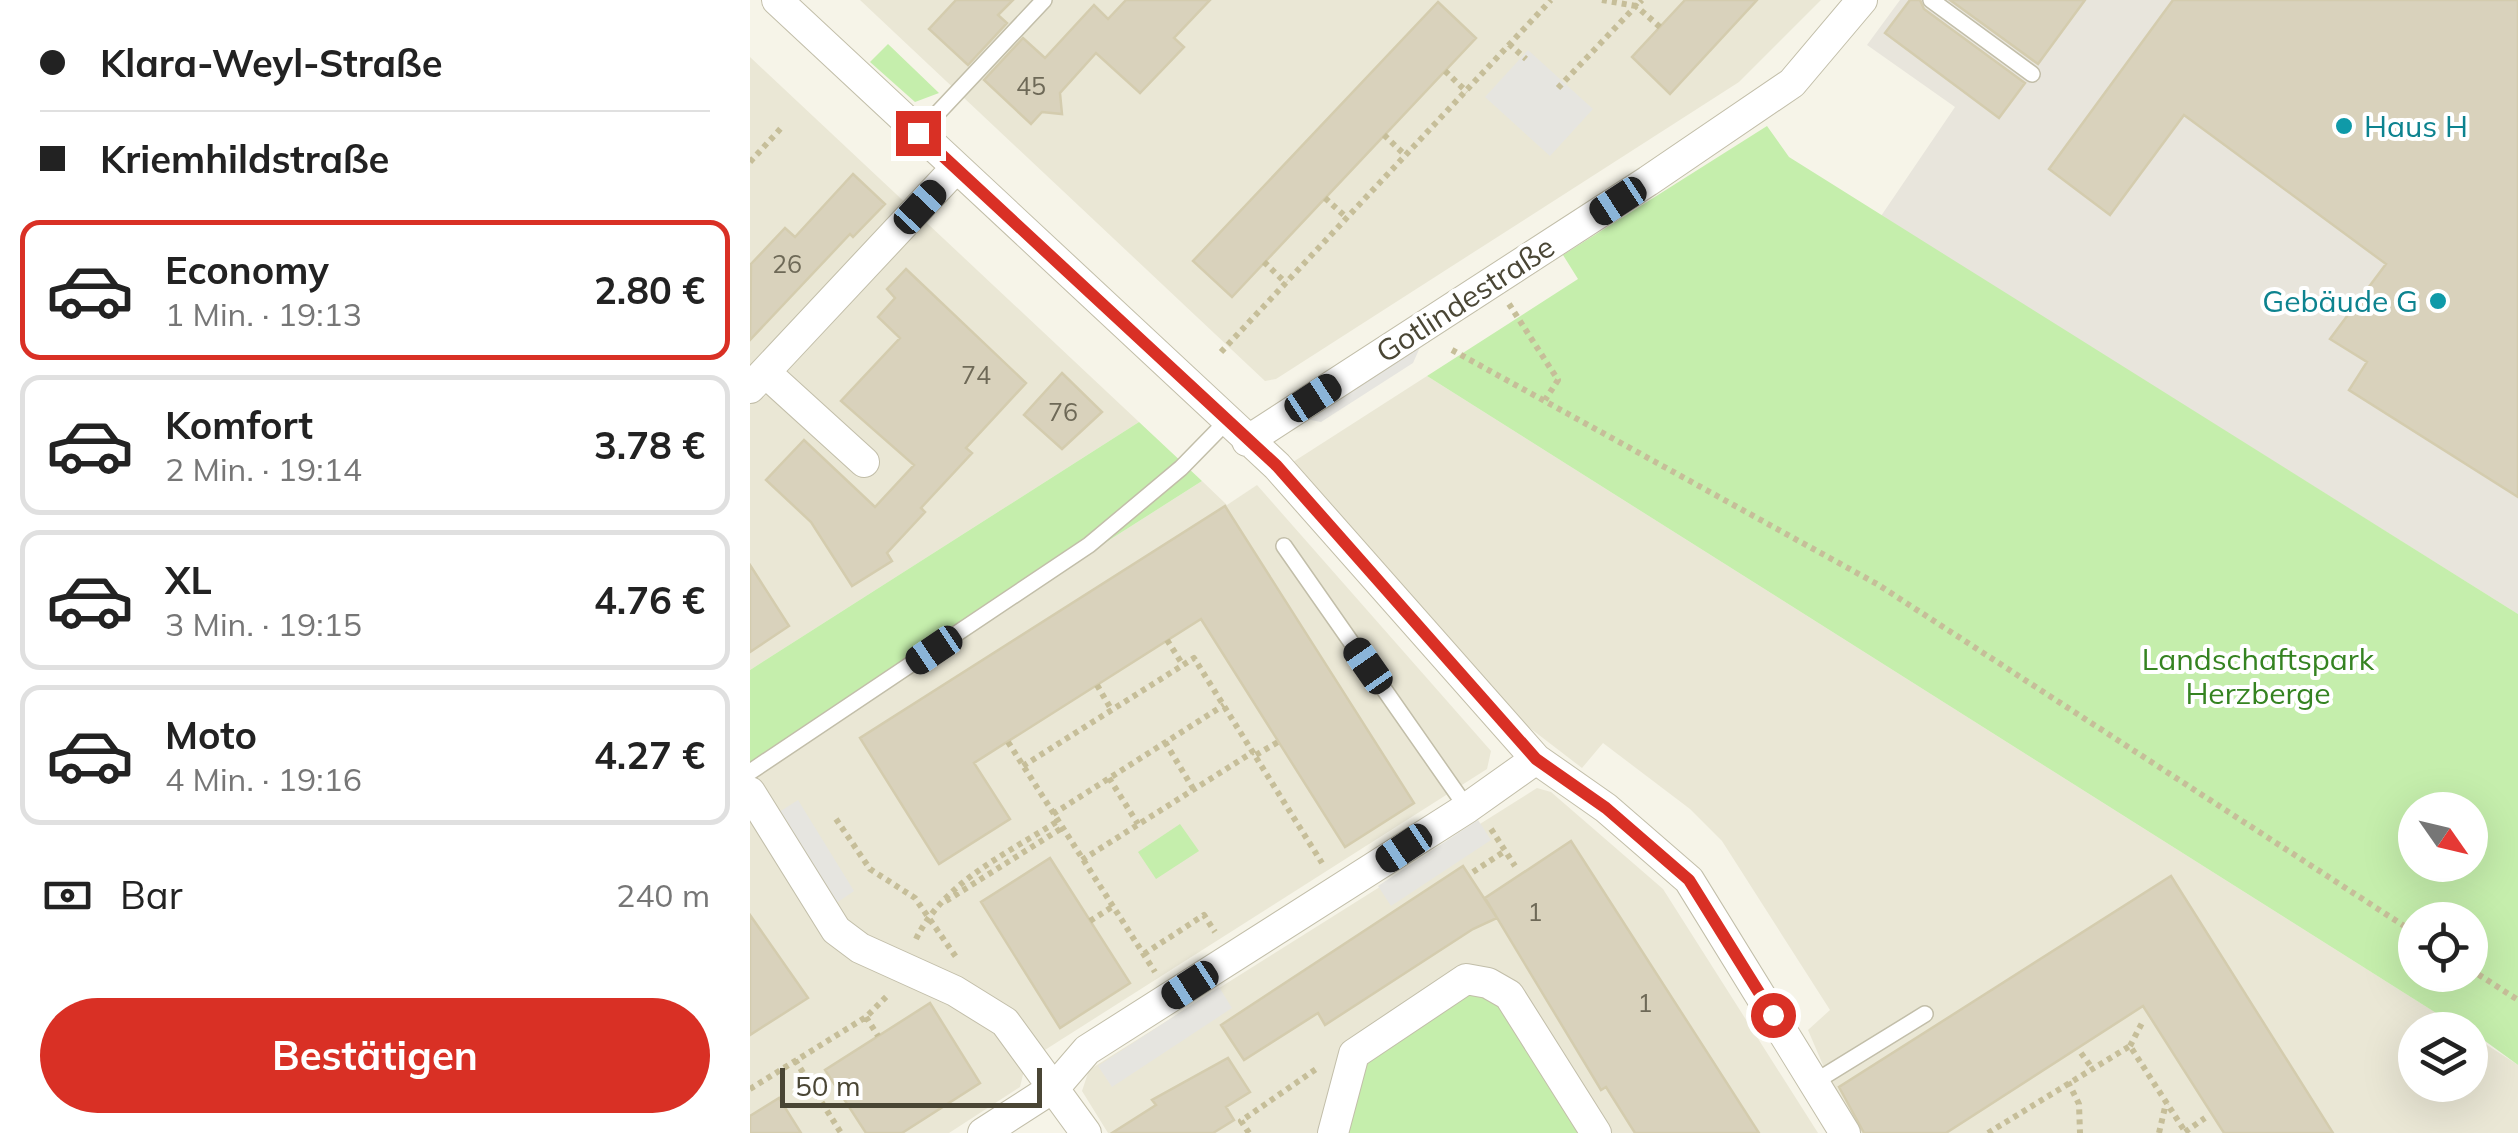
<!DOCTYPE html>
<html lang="de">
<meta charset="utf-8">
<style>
:root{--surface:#fff;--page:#f2f2f2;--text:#222;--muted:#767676;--line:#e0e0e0;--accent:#d93025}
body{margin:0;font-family:Mulish,sans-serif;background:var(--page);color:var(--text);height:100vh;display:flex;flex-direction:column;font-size:38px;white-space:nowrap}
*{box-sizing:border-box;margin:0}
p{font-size:32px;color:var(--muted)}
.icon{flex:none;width:55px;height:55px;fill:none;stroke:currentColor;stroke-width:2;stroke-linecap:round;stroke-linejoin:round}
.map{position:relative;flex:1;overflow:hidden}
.side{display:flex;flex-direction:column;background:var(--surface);width:750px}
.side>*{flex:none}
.hud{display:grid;align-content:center;height:220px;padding:0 40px;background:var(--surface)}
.needle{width:65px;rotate:124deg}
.tools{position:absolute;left:1648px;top:792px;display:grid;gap:20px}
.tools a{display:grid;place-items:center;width:90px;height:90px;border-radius:50%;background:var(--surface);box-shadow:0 10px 40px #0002;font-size:50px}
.scale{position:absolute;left:30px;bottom:25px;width:262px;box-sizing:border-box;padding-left:10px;border:5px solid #4a4635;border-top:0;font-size:28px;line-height:35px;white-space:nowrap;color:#4a4635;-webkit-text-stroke:8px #fff;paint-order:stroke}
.end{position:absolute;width:45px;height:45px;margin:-22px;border:12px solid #d93025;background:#fff;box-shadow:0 0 0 5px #fff}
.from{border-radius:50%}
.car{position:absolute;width:30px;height:60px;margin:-30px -15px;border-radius:12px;box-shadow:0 0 8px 2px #0007;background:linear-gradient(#222 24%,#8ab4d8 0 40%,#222 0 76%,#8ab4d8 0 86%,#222 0)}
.hud b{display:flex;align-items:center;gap:35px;height:95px;font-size:38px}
.hud b+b{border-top:2px solid var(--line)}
.hud i{width:25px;height:25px;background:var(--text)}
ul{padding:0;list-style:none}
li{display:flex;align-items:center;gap:30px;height:140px;margin:0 20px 15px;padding:0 20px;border:5px solid var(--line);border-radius:20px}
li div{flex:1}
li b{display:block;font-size:38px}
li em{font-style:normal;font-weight:700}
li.current{border-color:var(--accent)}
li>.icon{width:90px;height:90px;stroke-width:1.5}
.pay{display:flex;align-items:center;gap:25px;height:110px;padding:0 40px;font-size:38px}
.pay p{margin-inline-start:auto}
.cta{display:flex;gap:20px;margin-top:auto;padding:20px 40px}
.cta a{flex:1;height:115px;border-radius:60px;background:var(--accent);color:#fff;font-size:40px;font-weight:700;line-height:115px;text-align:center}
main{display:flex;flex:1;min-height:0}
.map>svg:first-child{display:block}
.residential{fill:#eae7d5}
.industrial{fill:#e8e5dc}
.green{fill:#c5eeac;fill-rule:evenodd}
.parking{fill:#e6e5e0}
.building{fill:#d9d2bc;stroke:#d4ccae;stroke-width:2.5}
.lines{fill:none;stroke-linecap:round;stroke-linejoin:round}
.lane-casing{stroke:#c2bea9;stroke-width:18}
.street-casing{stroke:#c2bea9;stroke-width:32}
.path{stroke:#c6be99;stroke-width:6;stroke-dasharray:5 5;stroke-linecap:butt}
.lane{stroke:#fff;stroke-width:15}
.street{stroke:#fff;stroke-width:30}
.route{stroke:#d93025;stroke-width:12}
.culture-dot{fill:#0f9aa8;stroke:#fff;stroke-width:4}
.labels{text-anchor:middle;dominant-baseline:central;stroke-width:8;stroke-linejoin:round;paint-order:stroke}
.number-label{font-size:25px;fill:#6e6957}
.culture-label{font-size:30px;fill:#0d838f;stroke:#fff;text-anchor:start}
.street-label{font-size:30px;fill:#4a4635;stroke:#fff}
.park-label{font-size:30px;fill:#358321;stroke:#fff}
</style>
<main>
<section class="side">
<div class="hud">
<b><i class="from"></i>Klara-Weyl-Straße</b>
<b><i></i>Kriemhildstraße</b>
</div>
<ul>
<li class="current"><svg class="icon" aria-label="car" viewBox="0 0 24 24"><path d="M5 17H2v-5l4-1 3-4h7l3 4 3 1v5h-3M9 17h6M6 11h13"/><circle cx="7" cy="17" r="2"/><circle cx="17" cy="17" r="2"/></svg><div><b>Economy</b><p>1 Min. · 19:13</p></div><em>2.80 €</em></li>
<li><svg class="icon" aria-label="car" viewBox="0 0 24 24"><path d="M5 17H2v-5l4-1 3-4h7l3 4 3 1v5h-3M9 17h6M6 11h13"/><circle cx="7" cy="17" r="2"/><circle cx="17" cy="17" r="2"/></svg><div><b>Komfort</b><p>2 Min. · 19:14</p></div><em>3.78 €</em></li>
<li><svg class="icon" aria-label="car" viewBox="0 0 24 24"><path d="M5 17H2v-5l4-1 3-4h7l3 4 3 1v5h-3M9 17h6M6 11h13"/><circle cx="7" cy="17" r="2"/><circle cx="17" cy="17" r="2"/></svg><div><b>XL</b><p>3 Min. · 19:15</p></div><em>4.76 €</em></li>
<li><svg class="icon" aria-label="car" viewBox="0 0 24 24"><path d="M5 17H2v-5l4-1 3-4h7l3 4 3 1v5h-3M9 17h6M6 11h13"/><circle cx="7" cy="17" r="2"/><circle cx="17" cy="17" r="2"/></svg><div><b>Moto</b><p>4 Min. · 19:16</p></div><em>4.27 €</em></li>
</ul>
<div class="pay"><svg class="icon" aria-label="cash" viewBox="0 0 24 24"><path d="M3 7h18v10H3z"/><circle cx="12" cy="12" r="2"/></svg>Bar<p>240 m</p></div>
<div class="cta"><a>Bestätigen</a></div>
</section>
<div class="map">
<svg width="1768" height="1133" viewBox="0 0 1768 1133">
<rect width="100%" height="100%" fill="#f6f4e8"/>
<path class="residential" d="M110,0H1071L989,82L526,379L515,381Z
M0,57L389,422L0,670Z
M677,376L1713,1030H1665V1085H1720V1034L1768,1065V1133H1110L1084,1091L1058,1030L1080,1010L972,841L940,809L853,743L832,768L772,722L543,462Z
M452,481L477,505L507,485L741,751L737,769L276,1062L270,1087L199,1133H0V769Z
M787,788L801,792L913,889L1068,1133H358L332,1091L339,1070Z"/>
<path class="industrial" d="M1150,0H1768V614L1131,216L1205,107L1117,45Z"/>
<path class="green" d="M138,44L189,93L165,102L120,62Z
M1017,126L1039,157L1768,614V1065L1720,1030H1713L677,376L828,279L813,255ZM1665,810H1720V865H1665ZM1665,920H1720V975H1665Z
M389,422L452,481L0,769V670Z
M430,824L449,851L406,879L388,852Z
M711,994L744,996L830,1133H592L610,1067Z"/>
<path class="parking" d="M778,50L843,109L800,156L735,97Z
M671,345L663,363L571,422L556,419Z
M48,800L104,891L82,906L26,814Z
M728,820L741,840L641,906L628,886Z
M469,987L482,1008L362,1087L348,1066Z"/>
<path class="building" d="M206,0H263L248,15L257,23L218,65L179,29Z
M376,0H460L424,38L434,47L390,93L346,53L310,93L312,114L292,112L281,124L234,80L273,38L295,58L344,5L358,19Z
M935,0H1007L920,94L882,57Z
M1160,0H1170L1174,9L1275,83L1249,118L1135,33Z
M1200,0H1335L1288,64Z
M1423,0H1768V497L1599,390L1617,362L1580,339L1636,264L1434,115L1360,215L1299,169Z
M688,2L726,38L482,297L443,261Z
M103,174L135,204L103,237L100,234L0,340L1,264L35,228L45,237Z
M156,269L276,383L216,448L222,453L171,508L175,512L137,553L142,561L102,586L61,522L16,480L54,440L125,507L164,465L91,401L150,338L128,317L145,298L137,289Z
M312,373L352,412L312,449L274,415Z
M475,506L664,803L595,847L451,619L224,763L260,819L189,864L110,738Z
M0,565L39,626L0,652Z
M821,841L1009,1133H885L856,1087L851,1090L735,898Z
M300,858L380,983L310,1028L231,902Z
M713,866L747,918L723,929L575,1025L568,1013L494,1060L471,1025Z
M1421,876L1583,1133H1474L1393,1006L1196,1133H1114L1089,1087Z
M0,915L58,998L0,1035Z
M180,1003L230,1083L152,1133H116L75,1070Z
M478,1058L500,1092L476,1107L484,1120L463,1133H362L406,1105L402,1100Z
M29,1098L51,1133H0V1116Z"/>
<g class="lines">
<g class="lane-casing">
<path id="lane" d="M1181,0L1282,74
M169,133L294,0
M534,546L717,808
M0,772L339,545L431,468L476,422
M1063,1083L1175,1014"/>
</g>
<g class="street-casing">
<path id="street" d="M27,0L527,466L786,759L856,808L939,880L1095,1133
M15,372L114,462
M0,388L206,168
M497,441L898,181L1042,83L1112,0
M0,792L86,930L110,948L205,991L255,1022L336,1133
M233,1133L306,1086L337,1050L717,808L786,759
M583,1133L604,1054L716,979L738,983L759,995L846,1133"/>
</g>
<path class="path" d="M852,0L886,6L892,0
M759,44L776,59
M695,71L717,92
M808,88L886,6L910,27
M634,135L655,155
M0,162L33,126
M575,198L597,218
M514,262L536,283
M759,304L808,380L795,400
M702,350L1127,584L1665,933
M471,352L801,0
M417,640L433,665L444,658L572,863
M347,685L361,709
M258,742L405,972
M415,742L444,790
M506,755L528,742
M273,766L433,665
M359,778L388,824
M303,814L474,705
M86,819L120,869L165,898L206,957
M741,829L765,866
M332,860L503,752
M723,872L755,851
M196,901L312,828
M340,921L362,907
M166,939C194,882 256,854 308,821
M394,954L454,915L465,932
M1720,969L1768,1000
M116,1017L128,1036
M1380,1046L1393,1021
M1331,1053L1342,1068
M45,1060L91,1133
M1318,1082L1329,1104L1330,1133
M0,1089L116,1017L138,995
M1435,1132L1455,1118
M499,1133L491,1121L569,1067
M1238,1133L1380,1046L1436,1133
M1409,1133L1416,1103"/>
<use href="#lane" class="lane"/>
<use href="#street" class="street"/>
</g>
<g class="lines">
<path class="route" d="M168,133L527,466L786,759L856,808L939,880L1023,1015"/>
</g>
<g class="culture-dot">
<circle cx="1594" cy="126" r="10"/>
<circle cx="1688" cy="301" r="10"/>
</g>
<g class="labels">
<g class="number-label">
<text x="281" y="85">45</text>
<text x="37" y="263">26</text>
<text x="226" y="374">74</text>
<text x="313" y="411">76</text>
<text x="785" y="911">1</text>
<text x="895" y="1002">1</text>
</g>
<g class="culture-label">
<text x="1614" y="126">Haus H</text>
<text x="1668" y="301" text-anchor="end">Gebäude G</text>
</g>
<g class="street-label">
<text transform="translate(715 299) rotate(-33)">Gotlindestraße</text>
</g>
<g class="park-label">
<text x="1508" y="659">Landschaftspark<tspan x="1508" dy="34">Herzberge</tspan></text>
</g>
</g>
</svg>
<div class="tools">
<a><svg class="needle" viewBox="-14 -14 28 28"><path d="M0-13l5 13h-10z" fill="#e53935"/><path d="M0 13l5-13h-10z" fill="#767676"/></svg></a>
<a><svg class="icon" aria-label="locate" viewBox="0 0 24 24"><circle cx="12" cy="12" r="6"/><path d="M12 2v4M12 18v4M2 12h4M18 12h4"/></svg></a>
<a><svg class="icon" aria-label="layers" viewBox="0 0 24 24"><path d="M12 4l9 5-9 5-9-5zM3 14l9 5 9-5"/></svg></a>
</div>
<div class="scale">50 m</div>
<i class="end from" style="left:1023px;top:1015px"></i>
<i class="end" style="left:168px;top:133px"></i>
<i class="car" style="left:868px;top:201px;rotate:237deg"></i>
<i class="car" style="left:170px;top:207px;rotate:43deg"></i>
<i class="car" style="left:563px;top:398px;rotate:57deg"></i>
<i class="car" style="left:184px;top:650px;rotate:236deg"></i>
<i class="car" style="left:618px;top:666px;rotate:325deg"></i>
<i class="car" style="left:654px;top:848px;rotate:236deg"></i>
<i class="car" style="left:440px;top:985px;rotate:237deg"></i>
</div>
</main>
